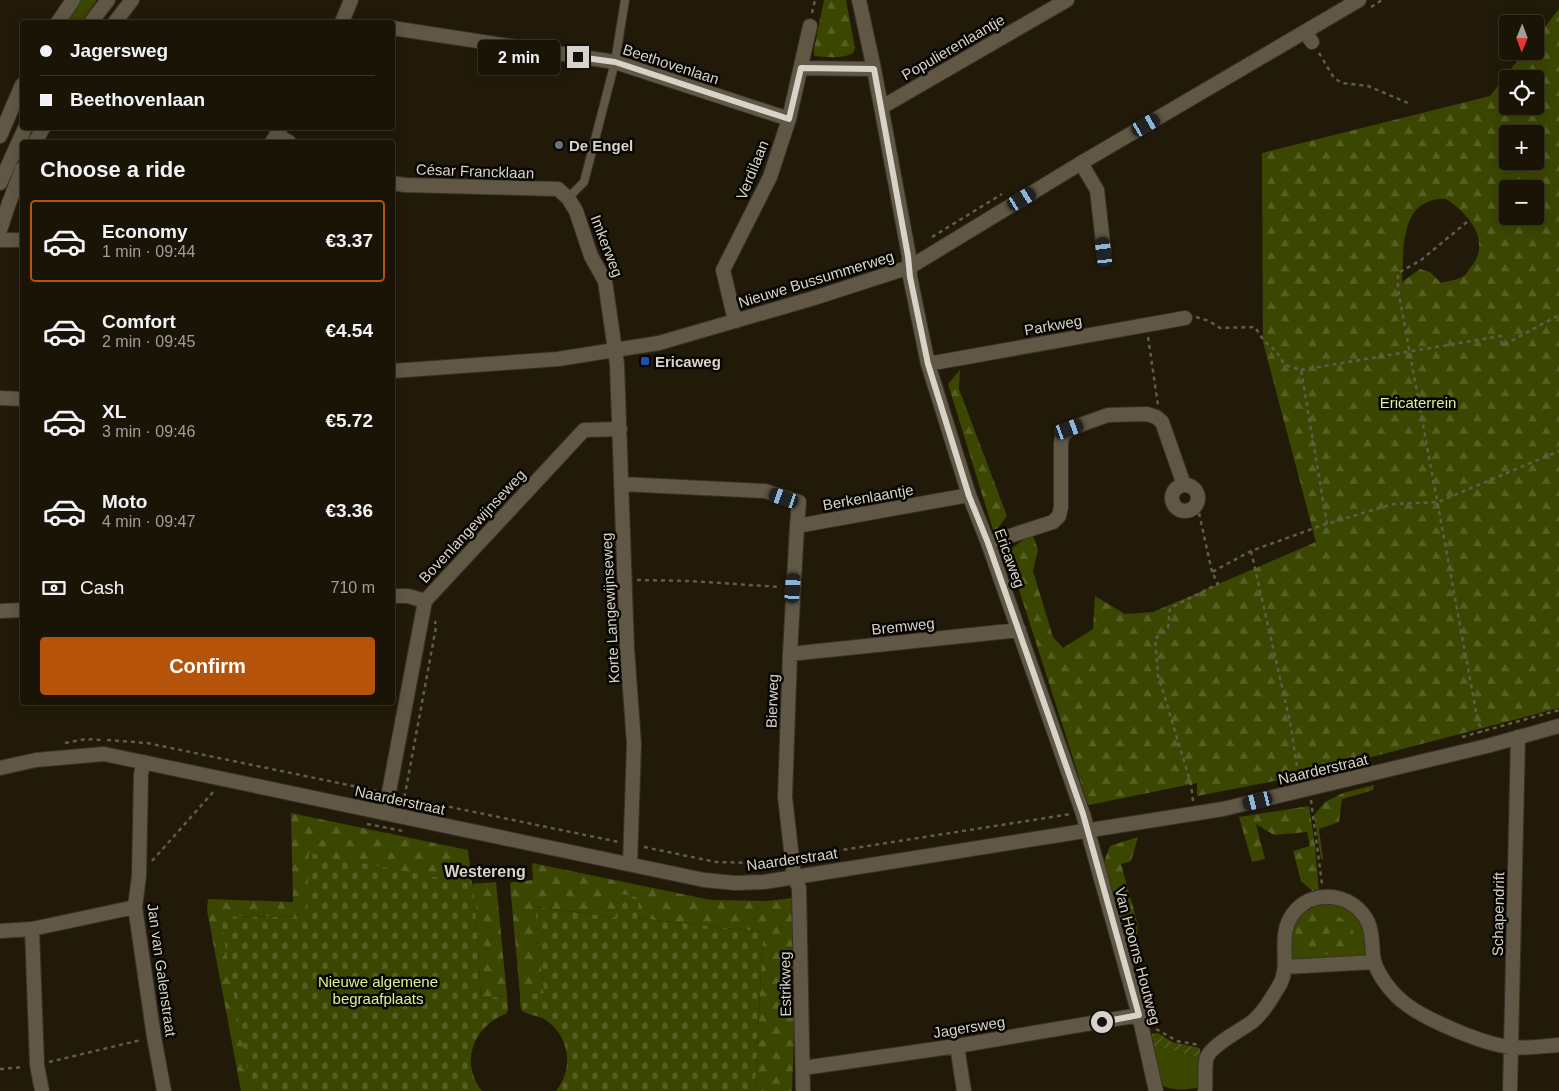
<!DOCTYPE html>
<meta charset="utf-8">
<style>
:root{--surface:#1a1407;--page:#272115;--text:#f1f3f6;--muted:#9f9e9b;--line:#383328;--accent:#b45309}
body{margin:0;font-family:Arial,sans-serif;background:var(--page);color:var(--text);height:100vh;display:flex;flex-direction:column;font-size:19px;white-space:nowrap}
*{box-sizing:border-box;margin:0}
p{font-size:16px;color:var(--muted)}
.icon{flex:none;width:28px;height:28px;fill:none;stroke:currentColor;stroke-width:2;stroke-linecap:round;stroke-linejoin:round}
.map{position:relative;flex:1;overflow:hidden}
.details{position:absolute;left:20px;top:140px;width:375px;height:565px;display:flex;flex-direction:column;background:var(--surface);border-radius:5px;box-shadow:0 2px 12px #0003,0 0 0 1px var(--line)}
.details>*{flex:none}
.guide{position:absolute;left:20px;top:20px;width:375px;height:110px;border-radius:5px;box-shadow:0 2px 12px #0003,0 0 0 1px var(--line);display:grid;align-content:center;height:110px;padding:0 20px;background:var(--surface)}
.needle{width:32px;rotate:181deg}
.buttons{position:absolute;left:1499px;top:15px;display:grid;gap:10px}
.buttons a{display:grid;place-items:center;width:45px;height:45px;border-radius:5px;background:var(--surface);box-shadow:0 2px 12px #0003,0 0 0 1px var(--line);font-size:25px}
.end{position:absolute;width:22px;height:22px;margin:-11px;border:6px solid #d8d3c8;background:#111;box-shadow:0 0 0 2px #111}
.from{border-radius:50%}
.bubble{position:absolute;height:35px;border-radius:5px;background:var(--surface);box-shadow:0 2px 12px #0003,0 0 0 1px var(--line);font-size:16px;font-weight:700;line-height:35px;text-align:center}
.car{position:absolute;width:15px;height:30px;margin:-15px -8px;border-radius:6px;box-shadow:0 0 4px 1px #0007;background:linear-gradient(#222 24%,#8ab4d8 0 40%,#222 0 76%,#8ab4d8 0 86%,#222 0)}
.guide b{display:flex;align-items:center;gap:18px;height:48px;font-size:19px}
.guide b+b{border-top:1px solid var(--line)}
.guide i{width:12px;height:12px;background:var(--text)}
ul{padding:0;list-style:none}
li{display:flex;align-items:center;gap:15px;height:82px;margin:0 10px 8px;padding:0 10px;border:2px solid transparent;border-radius:5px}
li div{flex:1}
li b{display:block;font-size:19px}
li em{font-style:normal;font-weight:700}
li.on{border-color:var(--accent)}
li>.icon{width:45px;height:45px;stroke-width:1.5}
h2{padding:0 20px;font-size:22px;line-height:60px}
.pay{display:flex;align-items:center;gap:12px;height:55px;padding:0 20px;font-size:19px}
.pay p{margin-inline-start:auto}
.action{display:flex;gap:10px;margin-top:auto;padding:10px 20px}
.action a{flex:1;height:58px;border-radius:5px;background:var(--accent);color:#fff;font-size:20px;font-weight:700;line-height:58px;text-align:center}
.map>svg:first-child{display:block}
.green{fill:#3b4600}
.forest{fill:url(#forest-firs);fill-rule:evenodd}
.cemetery{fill:url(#cemetery-stones)}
.garden{fill:url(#garden-furrows)}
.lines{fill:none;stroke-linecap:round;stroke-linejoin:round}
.service-casing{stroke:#38322c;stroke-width:10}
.minor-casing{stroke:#38322c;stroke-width:16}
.tertiary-casing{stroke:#38322c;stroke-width:16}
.secondary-casing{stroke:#38322c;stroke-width:16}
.path{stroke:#625b4c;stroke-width:2.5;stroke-dasharray:4 4;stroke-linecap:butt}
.service{stroke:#605844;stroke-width:8}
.minor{stroke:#605844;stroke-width:14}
.tertiary{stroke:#605844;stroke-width:14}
.secondary{stroke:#605844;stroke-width:14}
.route{stroke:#d8d3c8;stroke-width:6}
.worship-dot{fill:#6b7280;stroke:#080602;stroke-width:2}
.transit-dot{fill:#1a4fb4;stroke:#080602;stroke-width:2}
.labels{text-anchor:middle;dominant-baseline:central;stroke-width:5;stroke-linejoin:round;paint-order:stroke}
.street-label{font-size:15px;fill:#d8d3c8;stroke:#080602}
.poi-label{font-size:15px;font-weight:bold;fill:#d8d3c8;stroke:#080602;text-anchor:start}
.park-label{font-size:15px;fill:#dcf094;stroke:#080602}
.neighbourhood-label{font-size:16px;font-weight:bold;fill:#d8d3c8;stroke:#080602}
</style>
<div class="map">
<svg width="1559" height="1091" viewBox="0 0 1559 1091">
<defs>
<pattern id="forest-firs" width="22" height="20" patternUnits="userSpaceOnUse" patternTransform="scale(1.25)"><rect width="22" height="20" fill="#3b4600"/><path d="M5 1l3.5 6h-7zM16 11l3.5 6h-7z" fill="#576024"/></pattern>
<pattern id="cemetery-stones" width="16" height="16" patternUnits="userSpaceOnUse" patternTransform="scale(1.25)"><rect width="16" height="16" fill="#3b4600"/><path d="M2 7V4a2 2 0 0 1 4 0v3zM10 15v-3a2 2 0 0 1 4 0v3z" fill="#576024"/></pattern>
<pattern id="garden-furrows" width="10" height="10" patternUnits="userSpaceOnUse" patternTransform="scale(1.25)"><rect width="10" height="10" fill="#3b4600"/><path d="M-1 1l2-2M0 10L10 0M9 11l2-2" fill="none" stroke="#576024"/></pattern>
</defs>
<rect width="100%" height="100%" fill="#221a09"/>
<path class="green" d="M77,0H97L81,22H63Z
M1330,900L1350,908L1365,927L1367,957L1295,961L1290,959C1290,919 1289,912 1330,900Z
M1160,1047L1200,1058L1197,1088C1183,1090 1173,1091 1161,1085L1155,1052H1159Z"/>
<path class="forest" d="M824,0H846L855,48L853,53C843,59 826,57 814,56V49Z
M1559,9V708L1295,777L1197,796V783L1089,805L1087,802L1007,552L1032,533L1038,550L1033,571L1053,637L1063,648L1093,629L1095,596L1125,614L1153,612L1316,542L1263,342L1262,153L1490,96L1525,51H1535V39ZM1508,79H1535V106H1508ZM1508,134H1535V161H1508ZM1508,189H1535V216H1508ZM1446,199C1469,214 1492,241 1471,267C1469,269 1467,274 1464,276C1458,280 1447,281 1441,283L1430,272L1420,269L1402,282C1404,257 1399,211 1430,201C1435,199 1441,199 1446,199Z
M960,370L959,389L1007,516L994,533L948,384Z
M1374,785L1373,790L1342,799L1339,822L1319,829L1323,859H1321L1314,815L1325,802L1343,793Z
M1309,806L1315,845L1319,892L1316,894L1301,881L1293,851L1310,846L1307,832L1274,835L1256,824L1265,859L1252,862L1239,817Z
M291,813L468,850L472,884L496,882L507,996L481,998L475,902L472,884L306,917L221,916L251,1091H241L207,910L208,899L293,902Z
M1138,837L1131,861L1121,864L1138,925L1135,949L1124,932L1103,864L1110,846Z
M532,863L711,900L767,901L792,898L797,958L792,1091H755L763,932L637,918L617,908L615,917L536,907L544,994L520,995L510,884L512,882L533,880Z
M1320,910L1333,913L1351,924L1358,948L1349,957L1343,958L1307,950L1298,940L1294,929C1300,917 1307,914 1320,910Z"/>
<path class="cemetery" d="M309,853L472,884L475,902L481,998L507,996L508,1010L506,1014C474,1025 459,1063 482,1091H251L220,916L306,917Z
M623,894L639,898L637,918L763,932L755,1091H556C575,1068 569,1034 544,1019C539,1016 525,1014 522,1011C520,1007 520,1000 520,995L544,993L535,907L615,917L619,895Z"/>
<path class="garden" d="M1158,1033L1172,1042L1200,1048V1058L1160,1047L1159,1053L1155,1052L1151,1034Z"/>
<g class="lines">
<g class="service-casing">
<path id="service" d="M568,198L584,182L615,62L625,0"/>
</g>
<g class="minor-casing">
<path id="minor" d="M859,0L874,69L909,256L910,277L928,364L969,495L988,543L1083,814L1139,1015L1156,1091
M58,22L73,0
M115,22L132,0
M342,22L351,0
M392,28L615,62L789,119
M1305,32L1312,42
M801,68L874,69
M882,107L1067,0
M276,135L289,142
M0,136L22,85
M35,142L43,128
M272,142L281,128
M1081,163L1097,190L1104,252
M392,183L405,185L558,189L568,198L576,211L591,256L605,281L617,364L627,648L634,744L630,864
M0,230L9,203L22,169
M0,240H22
M735,321L723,270L770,177L789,119L810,26
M928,364L1185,318
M621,484L765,491L799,502L797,526L969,495
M1172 498a13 13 0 1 1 26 0a13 13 0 1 1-26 0Z
M797,526L790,654L785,797L794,876L799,888L803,1091
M988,543L1053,522L1059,516L1061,507V444L1062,436L1069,429L1108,415L1147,414L1156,417L1162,422L1184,485
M392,596H408L425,601
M0,611L22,610
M790,654L1019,630
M143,762L141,775L139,876L135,907L154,1037L164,1091
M385,813L425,601L584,430L620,429
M32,929L37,1065L42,1091
M0,931L32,929L135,907
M1285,967L1374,962
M957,1046L964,1091
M803,1068L957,1046L1139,1015
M1205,1091C1206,1082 1204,1065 1207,1057C1212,1045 1241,1030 1252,1022C1264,1012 1271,999 1279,986C1293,964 1274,934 1296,910C1315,889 1350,894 1365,917C1374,930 1371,946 1374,961C1378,975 1391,992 1402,1001C1423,1019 1483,1044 1510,1047C1525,1049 1543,1046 1559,1045
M1510,1091L1518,737"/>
</g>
<g class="tertiary-casing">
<path id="tertiary" d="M0,768L36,760L104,754L704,880L735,883L764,882L1223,809L1487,746L1559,726"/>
</g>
<g class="secondary-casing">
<path id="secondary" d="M91,22L108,0
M0,183L25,128
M392,371L558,359L659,343L814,298L910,267L1081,163L1359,0
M0,398L22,399"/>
</g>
<path class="path" d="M1371,7L1382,0
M812,13L815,0
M1319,53L1334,78L1342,83L1368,86L1408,103
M1467,222L1421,260L1398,273V289L1477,717L1482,732
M932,237L1002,194
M1196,317L1209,321L1220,328L1255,327L1264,341L1276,351L1285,365L1301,370L1327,524
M1148,337L1158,405
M1301,370L1501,336L1502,346L1559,315
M1194,507L1199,513L1212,572
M1251,551L1290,722C1294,740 1294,759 1300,777
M637,580L689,581L781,587
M1462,737L1559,710
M107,740L147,743L377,791
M65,743L86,739L102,740
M402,797L619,842
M1311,800L1322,884
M1193,801L1191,784L1158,675L1155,639L1168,628L1170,608L1218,584L1212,572L1251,551L1323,525L1393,504L1438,502L1559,451
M403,805L436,627L435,621
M367,824L403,831
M644,847L716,862L756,863L779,859
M804,856L1071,814
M152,861L214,791
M1156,1029L1177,1041L1200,1045
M49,1062L141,1040
M0,1069L24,1067"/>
<use href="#service" class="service"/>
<use href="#minor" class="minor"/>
<use href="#tertiary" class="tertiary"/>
<use href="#secondary" class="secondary"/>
</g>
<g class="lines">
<path class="route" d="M578,57L615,62L789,119L801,68L874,69L908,256L910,277L928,364L969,496L988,543L1083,814L1139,1015L1102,1022"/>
</g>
<circle class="worship-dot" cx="559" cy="145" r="5"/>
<rect class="transit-dot" x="640" y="356" width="10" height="10" rx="2.5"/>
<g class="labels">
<g class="street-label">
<text transform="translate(953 47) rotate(-30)">Populierenlaantje</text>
<text transform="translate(671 64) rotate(18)">Beethovenlaan</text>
<text transform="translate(752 170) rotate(-68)">Verdilaan</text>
<text transform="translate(475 171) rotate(2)">César Francklaan</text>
<text transform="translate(607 246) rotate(69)">Imkerweg</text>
<text transform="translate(816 279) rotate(-17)">Nieuwe Bussummerweg</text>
<text transform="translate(1053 325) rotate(-10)">Parkweg</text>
<text transform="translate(868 497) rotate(-10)">Berkenlaantje</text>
<text transform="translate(472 526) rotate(-47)">Bovenlangewijnseweg</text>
<text transform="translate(1010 558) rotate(70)">Ericaweg</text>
<text transform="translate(610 608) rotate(-93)">Korte Langewijnseweg</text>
<text transform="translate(903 626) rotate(-6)">Bremweg</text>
<text transform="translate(772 701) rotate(-88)">Bierweg</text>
<text transform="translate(1323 769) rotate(-13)">Naarderstraat</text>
<text transform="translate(400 800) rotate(12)">Naarderstraat</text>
<text transform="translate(792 859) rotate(-8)">Naarderstraat</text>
<text transform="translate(1498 914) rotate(-89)">Schapendrift</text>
<text transform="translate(1138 956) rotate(75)">Van Hoorns Houtweg</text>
<text transform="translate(162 970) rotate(82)">Jan van Galenstraat</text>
<text transform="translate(785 984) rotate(-91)">Estrikweg</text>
<text transform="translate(969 1027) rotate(-9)">Jagersweg</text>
</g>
<g class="poi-label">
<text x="569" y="145">De Engel</text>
<text x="655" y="361">Ericaweg</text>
</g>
<g class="park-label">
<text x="1418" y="402">Ericaterrein</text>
<text x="378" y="981">Nieuwe algemene<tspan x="378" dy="17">begraafplaats</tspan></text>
</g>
<g class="neighbourhood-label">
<text x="485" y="871">Westereng</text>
</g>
</g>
</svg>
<div class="buttons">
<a><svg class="needle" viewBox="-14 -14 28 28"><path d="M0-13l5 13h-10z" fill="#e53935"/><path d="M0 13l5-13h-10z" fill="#9f9e9b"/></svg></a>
<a><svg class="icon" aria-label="locate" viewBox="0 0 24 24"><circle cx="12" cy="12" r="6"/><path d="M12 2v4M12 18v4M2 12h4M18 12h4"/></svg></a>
<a>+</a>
<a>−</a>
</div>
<i class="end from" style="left:1102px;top:1022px"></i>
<i class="end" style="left:578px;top:57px"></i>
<div class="bubble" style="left:478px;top:40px;width:82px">2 min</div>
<i class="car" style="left:1146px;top:125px;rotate:60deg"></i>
<i class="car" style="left:1022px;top:199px;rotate:59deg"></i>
<i class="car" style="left:1104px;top:252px;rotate:353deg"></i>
<i class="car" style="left:1069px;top:429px;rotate:70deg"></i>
<i class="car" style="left:784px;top:498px;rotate:289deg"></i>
<i class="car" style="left:793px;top:588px;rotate:4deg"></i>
<i class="car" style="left:1258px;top:801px;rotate:256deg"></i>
<div class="guide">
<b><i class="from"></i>Jagersweg</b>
<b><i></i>Beethovenlaan</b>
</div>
<section class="details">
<h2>Choose a ride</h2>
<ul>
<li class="on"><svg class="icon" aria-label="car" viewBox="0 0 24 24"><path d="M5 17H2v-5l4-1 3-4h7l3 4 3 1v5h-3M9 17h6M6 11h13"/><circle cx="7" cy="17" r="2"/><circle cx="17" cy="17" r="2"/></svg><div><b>Economy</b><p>1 min · 09:44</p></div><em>€3.37</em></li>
<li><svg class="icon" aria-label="car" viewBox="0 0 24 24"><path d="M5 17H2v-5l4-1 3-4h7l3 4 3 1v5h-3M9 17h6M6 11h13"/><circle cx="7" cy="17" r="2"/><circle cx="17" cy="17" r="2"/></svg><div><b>Comfort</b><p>2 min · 09:45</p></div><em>€4.54</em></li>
<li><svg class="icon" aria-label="car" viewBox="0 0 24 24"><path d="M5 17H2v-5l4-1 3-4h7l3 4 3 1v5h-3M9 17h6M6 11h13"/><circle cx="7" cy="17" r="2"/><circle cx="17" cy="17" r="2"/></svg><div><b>XL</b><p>3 min · 09:46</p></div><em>€5.72</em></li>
<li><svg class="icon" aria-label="car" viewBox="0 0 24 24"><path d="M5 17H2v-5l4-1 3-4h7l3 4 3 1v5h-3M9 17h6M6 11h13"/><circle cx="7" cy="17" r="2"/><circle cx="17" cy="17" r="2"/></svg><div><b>Moto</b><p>4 min · 09:47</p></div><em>€3.36</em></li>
</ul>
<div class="pay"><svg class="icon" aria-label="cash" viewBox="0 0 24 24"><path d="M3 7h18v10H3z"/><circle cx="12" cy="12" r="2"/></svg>Cash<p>710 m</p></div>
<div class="action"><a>Confirm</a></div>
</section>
</div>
